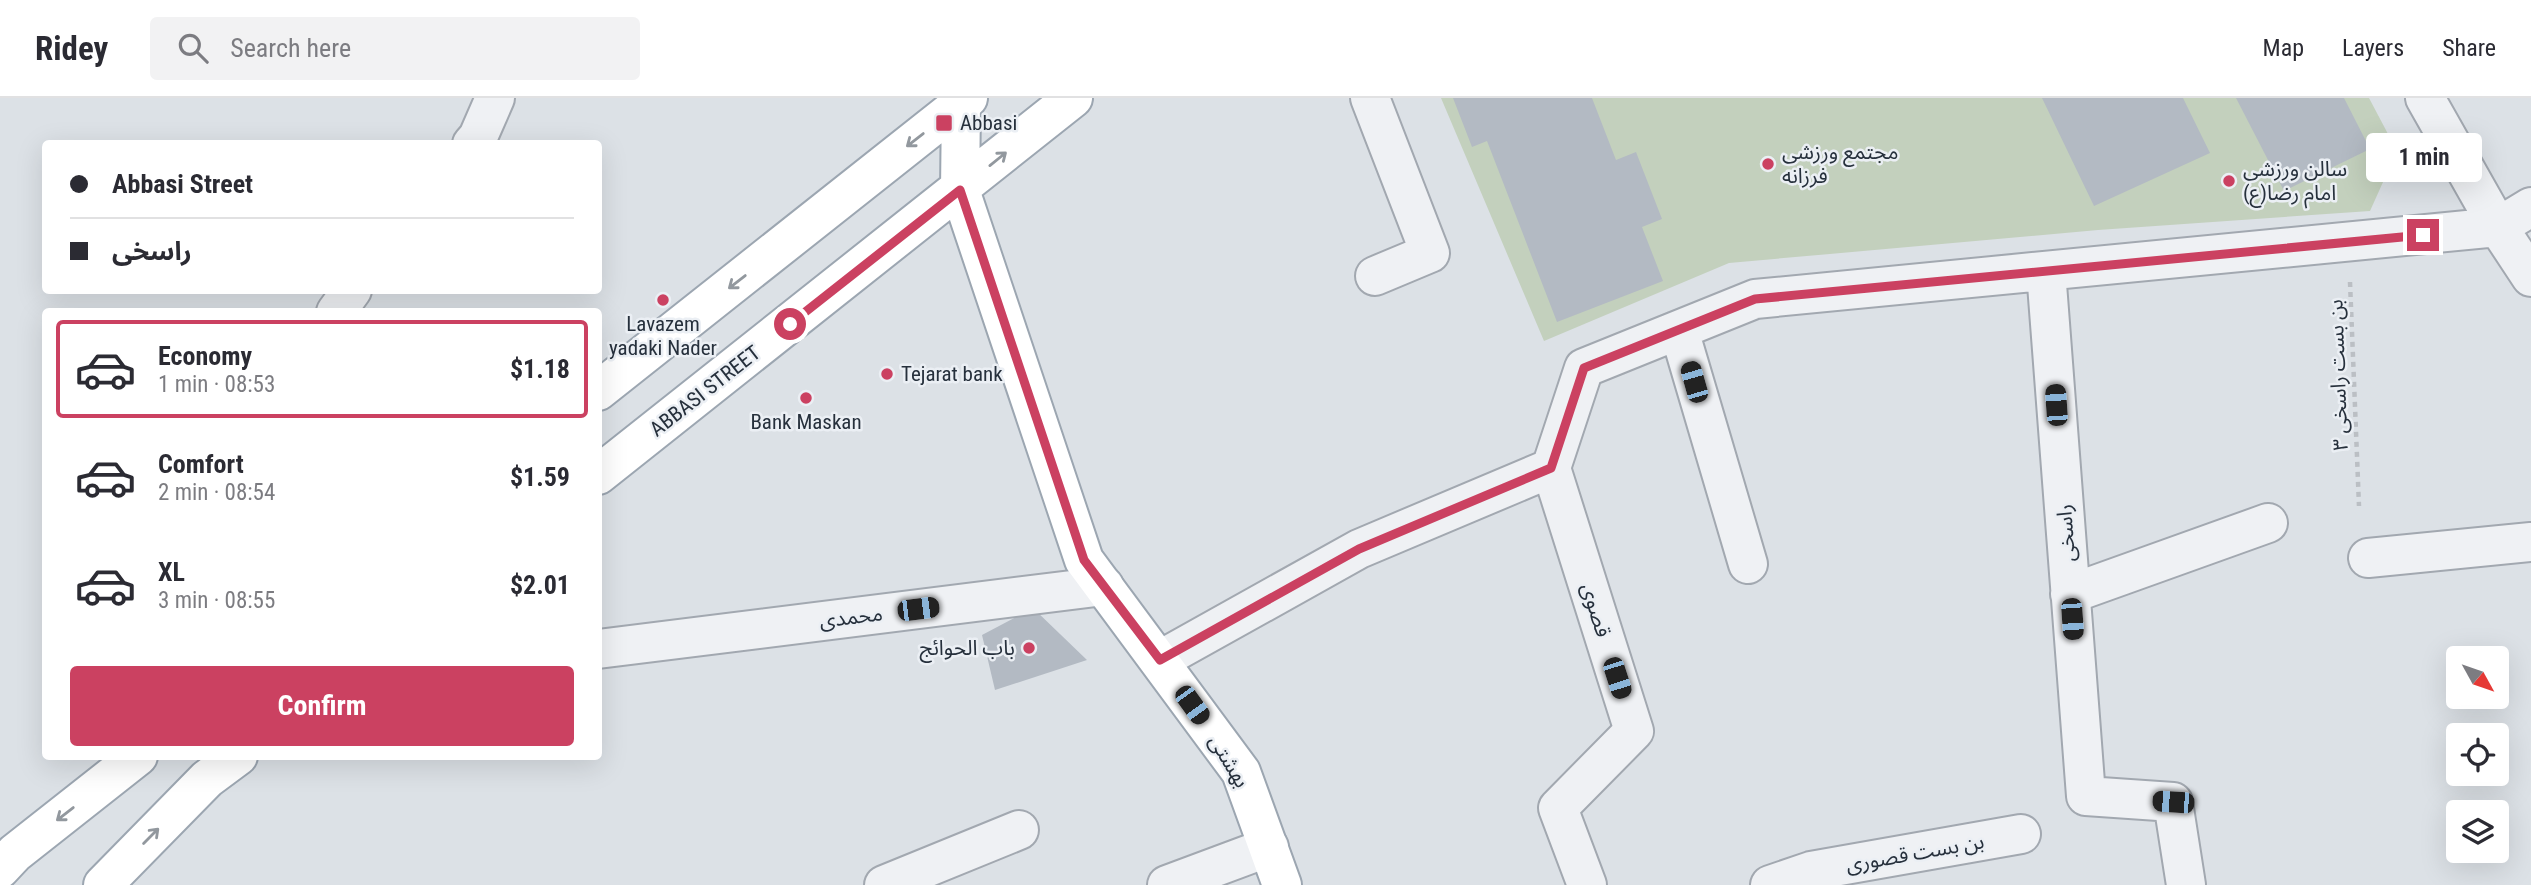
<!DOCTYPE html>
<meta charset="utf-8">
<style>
:root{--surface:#fff;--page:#f2f2f3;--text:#2b2b33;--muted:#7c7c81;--line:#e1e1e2;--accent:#cb4161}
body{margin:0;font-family:"Roboto Condensed","Noto Sans Arabic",sans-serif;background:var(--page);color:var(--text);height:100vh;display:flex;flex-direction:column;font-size:26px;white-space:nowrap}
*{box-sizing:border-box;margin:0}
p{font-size:23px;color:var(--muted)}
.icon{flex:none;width:38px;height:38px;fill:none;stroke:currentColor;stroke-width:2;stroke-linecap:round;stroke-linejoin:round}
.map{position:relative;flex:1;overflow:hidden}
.panel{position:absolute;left:42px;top:210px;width:560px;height:452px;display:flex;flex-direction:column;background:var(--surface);border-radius:7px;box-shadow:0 7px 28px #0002}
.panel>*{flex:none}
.guide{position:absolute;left:42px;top:42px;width:560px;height:154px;border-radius:7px;box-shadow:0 7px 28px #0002;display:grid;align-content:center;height:154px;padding:0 28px;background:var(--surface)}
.needle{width:46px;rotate:130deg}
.fabs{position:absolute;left:2446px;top:548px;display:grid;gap:14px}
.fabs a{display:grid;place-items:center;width:63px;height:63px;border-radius:7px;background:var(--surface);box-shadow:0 7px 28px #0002;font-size:35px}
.end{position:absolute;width:32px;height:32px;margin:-16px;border:9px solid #cb4161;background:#fff;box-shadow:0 0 0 4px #fff}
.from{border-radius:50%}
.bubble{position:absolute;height:49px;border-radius:7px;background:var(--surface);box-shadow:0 7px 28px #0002;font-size:23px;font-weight:700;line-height:49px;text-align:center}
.car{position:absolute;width:21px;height:42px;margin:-21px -10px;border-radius:9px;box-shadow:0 0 5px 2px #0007;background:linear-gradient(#222 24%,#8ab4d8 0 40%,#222 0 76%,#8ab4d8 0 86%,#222 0)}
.guide b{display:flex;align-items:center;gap:24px;height:66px;font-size:26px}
.guide b+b{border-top:2px solid var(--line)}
.guide i{width:18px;height:18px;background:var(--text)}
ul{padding:12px 0 0;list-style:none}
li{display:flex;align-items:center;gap:21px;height:98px;margin:0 14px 10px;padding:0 14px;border:4px solid transparent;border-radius:7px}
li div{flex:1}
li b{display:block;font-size:26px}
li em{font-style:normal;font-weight:700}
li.on{border-color:var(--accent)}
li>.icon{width:63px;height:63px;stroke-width:1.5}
.button{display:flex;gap:14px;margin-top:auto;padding:14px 28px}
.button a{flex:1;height:80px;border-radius:7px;background:var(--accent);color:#fff;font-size:28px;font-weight:700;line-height:80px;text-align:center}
header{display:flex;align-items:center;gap:42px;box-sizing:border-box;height:98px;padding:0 35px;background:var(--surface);border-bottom:2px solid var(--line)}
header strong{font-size:33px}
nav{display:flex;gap:38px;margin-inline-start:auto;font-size:24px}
.search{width:490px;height:63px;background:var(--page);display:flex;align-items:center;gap:18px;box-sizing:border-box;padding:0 24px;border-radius:7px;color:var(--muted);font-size:26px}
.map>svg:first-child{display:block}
.green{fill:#c3d0bd}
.building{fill:#b3bac3}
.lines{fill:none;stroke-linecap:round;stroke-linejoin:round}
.minor-casing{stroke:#a2a8b0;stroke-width:42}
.major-casing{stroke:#9ca6b1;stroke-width:42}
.path{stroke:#bbbfc4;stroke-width:4.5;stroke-dasharray:5 5;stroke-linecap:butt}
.minor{stroke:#eff1f4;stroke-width:38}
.major{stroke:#fff;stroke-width:38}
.oneway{stroke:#92989e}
.route{stroke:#cb4161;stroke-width:9}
.poi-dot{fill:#cb4161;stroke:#ebeff4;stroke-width:2.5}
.labels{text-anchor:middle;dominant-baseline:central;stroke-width:5;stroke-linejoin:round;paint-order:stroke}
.poi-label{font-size:21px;fill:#26303c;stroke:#ebeff4;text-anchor:start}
.street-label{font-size:21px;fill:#26303c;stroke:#ebeff4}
</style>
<header>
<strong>Ridey</strong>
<div class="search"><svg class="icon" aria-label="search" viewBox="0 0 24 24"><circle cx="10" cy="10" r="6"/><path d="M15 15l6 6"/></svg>Search here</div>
<nav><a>Map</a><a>Layers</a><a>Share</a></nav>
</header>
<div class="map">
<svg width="2531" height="787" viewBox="0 0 2531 787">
<rect width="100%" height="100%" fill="#dce1e6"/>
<path class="green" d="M1441,0H2369L2397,53L2370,113L2098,132L1729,165L1544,243Z"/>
<path class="building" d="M1453,0H1592L1616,62L1636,54L1662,121L1642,129L1663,183L1557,224L1487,43L1472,49Z
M2042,0H2183L2210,55L2094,108Z
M2236,0H2344L2370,51L2284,93Z
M1033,510L1087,562L995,592L982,537Z"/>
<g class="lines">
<g class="minor-casing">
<path id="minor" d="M1370,0L1430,155L1375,178
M2425,0L2498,129L2531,179
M472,46L478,39L495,0
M2046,173L2086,698L2173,704L2186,787
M336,214L352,192
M1679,232L1748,466
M1551,370L1634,633L1558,710L1587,787
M2368,460L2531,444
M2070,496L2268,425
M598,551L1104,488
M1160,562L1359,451L1551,370L1584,270L1755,201L2498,129L2531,109
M884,787L1019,732
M1167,787L1269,749
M1770,787L1811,773L2021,736"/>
</g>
<g class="major-casing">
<path id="major" d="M961,6L960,92L1084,462L1241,674L1282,787
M598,293L968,0
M598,377L1073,0
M0,771L15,755L138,658
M103,787L207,681L238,658"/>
</g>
<path class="path" d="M2350,184L2359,408"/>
<use href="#minor" class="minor"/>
<use href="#major" class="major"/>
</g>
<defs><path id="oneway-shaft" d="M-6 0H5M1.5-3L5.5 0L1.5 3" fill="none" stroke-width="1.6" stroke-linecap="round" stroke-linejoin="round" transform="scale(1.75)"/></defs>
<g class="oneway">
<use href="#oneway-shaft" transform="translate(915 42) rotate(142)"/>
<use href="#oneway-shaft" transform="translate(998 61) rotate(-39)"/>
<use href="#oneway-shaft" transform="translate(737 184) rotate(142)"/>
<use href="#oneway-shaft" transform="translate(65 716) rotate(142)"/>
<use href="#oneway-shaft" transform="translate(151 738) rotate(-45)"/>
</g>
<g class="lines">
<path class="route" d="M790,226L960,92L1084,462L1160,562L1359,451L1551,370L1584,270L1755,201L2423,137"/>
</g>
<g class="poi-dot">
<rect x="935" y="16" width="18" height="18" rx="3.5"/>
<circle cx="1768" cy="66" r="7"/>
<circle cx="2229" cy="83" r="7"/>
<circle cx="663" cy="202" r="7"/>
<circle cx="887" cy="276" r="7"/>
<circle cx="806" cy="300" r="7"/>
<circle cx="1029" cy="550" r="7"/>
</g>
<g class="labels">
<g class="poi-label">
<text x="960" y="25">Abbasi</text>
<text x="1782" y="54">مجتمع ورزشی<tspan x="1782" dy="24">فرزانه</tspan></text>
<text x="2243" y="71">سالن ورزشی<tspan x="2243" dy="24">امام رضا(ع)</tspan></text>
<text x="663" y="226" text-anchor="middle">Lavazem<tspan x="663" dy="24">yadaki Nader</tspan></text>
<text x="901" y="276">Tejarat bank</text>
<text x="806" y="324" text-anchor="middle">Bank Maskan</text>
<text x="1015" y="550" text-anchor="end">باب الحوائج</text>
</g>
<g class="street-label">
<text transform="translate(2338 277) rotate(-92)">بن بست راسخی ۳</text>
<text transform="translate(705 293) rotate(-38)">ABBASI STREET</text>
<text transform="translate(2066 435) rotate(-94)">راسخی</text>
<text transform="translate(1596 512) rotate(73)">قصوی</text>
<text transform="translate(851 519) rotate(-7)">محمدی</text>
<text transform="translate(1229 663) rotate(59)">بهشتی</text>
<text transform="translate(1915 755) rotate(-10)">بن بست قصوری</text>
</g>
</g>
</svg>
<div class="fabs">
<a><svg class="needle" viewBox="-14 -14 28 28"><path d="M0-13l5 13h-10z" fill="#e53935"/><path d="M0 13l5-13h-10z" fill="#7c7c81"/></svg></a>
<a><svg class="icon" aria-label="locate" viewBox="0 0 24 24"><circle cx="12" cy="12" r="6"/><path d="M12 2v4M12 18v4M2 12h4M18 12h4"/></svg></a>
<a><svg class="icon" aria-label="layers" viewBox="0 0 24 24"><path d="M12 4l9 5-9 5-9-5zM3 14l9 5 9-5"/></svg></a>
</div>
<i class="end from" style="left:790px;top:226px"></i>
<i class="end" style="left:2423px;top:137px"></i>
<div class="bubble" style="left:2366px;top:35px;width:116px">1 min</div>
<i class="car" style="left:1694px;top:284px;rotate:344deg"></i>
<i class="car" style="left:2056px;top:307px;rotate:356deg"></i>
<i class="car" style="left:918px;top:511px;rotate:83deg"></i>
<i class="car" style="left:2072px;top:521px;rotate:176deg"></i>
<i class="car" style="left:1617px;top:580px;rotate:162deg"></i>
<i class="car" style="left:1192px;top:607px;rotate:144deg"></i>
<i class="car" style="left:2173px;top:704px;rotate:274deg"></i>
<div class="guide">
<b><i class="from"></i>Abbasi Street</b>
<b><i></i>راسخی</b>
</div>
<section class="panel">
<ul>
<li class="on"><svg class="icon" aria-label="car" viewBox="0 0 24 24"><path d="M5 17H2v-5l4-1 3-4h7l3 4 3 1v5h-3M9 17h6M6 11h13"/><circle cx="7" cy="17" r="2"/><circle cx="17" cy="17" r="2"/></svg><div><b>Economy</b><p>1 min · 08:53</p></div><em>$1.18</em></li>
<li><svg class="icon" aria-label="car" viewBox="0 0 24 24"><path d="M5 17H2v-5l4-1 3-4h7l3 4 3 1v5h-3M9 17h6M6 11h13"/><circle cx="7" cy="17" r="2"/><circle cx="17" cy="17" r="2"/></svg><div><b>Comfort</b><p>2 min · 08:54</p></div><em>$1.59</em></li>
<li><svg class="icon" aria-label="car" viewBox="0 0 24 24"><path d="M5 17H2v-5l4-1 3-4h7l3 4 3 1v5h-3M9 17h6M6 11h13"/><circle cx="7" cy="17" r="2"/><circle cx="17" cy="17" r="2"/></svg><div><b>XL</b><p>3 min · 08:55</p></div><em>$2.01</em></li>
</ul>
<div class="button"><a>Confirm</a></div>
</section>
</div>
